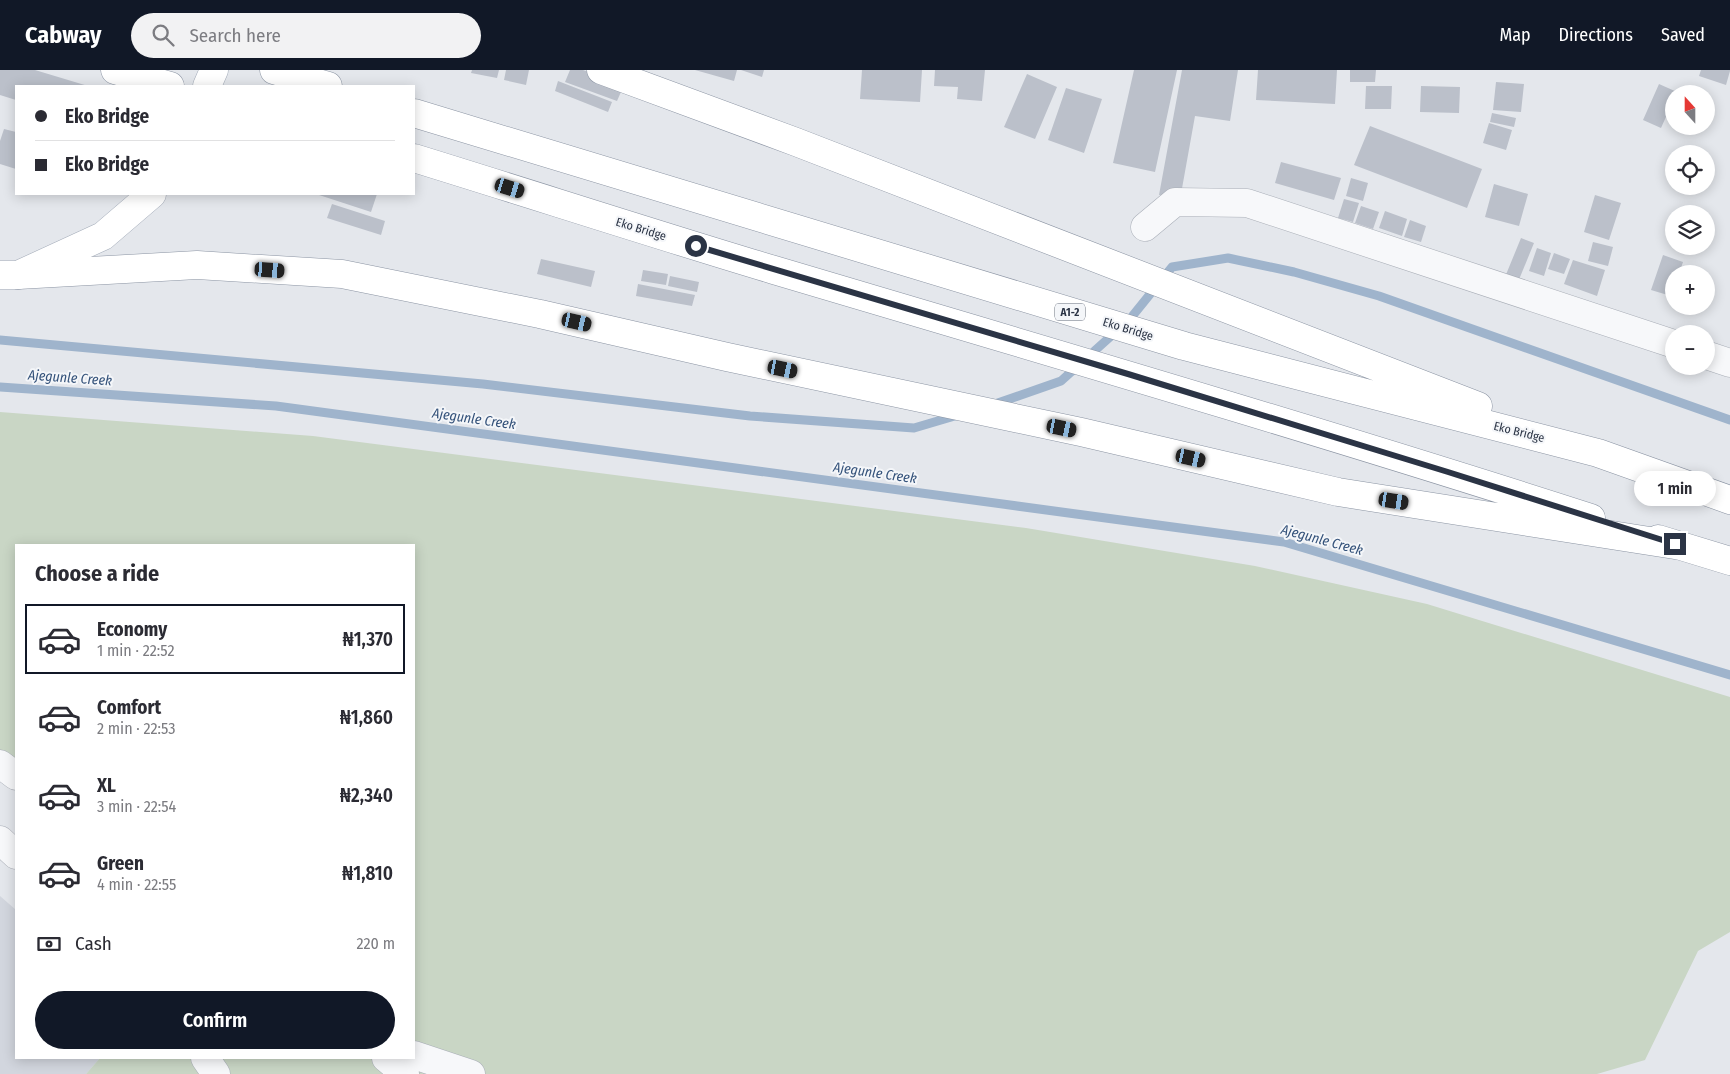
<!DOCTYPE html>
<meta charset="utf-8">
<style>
:root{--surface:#fff;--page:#f2f2f3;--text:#2b2b33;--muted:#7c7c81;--line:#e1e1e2;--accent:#111827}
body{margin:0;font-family:"Fira Sans Condensed",sans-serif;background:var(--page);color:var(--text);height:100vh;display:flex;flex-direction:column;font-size:19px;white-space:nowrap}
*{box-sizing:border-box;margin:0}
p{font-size:16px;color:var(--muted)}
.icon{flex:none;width:28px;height:28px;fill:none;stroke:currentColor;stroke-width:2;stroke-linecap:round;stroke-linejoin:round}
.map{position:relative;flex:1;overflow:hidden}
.drawer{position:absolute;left:15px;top:474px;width:400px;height:515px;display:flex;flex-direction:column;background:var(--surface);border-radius:0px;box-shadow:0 2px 12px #0003}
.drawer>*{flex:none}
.top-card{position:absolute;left:15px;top:15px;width:400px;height:110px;border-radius:0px;box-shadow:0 2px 12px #0003;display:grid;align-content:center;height:110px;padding:0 20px;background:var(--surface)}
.needle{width:32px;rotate:339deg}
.buttons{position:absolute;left:1665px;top:15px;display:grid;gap:10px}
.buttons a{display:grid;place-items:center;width:50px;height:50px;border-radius:50%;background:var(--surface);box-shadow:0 2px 12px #0003;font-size:25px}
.end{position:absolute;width:22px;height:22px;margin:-11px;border:6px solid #2b3445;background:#fff;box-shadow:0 0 0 2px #fff}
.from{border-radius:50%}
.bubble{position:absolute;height:35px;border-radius:18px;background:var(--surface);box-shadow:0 2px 12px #0003;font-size:16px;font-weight:600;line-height:35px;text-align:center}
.car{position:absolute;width:15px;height:30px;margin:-15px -8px;border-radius:6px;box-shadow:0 0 4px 1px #0007;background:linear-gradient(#222 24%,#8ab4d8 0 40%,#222 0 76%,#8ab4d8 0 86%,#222 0)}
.top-card b{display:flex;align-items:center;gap:18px;height:48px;font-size:19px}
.top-card b+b{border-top:1px solid var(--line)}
.top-card i{width:12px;height:12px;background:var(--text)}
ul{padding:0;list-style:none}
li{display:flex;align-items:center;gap:15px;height:70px;margin:0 10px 8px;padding:0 10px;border:2px solid transparent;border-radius:0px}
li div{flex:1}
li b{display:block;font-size:19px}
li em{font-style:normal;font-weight:600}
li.current{border-color:var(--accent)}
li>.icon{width:45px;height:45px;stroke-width:1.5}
h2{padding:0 20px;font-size:22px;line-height:60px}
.pay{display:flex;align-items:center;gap:12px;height:55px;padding:0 20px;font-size:19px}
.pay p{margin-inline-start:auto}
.action{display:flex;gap:10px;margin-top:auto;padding:10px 20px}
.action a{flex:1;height:58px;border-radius:30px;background:var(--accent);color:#fff;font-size:20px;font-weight:600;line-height:58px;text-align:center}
header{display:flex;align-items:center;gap:30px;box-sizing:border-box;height:70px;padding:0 25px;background:var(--accent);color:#fff}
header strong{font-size:24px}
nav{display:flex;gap:28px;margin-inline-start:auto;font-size:18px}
.search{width:350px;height:45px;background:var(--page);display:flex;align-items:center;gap:12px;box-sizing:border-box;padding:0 18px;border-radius:28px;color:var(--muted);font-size:19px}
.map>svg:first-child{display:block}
.built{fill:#d2d6de}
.green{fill:#c9d6c5}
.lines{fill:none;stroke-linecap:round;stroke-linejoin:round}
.stream{stroke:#9fb4cc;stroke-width:9}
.building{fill:#bbc0ca}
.street-casing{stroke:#a9aeb7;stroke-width:29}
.primary-casing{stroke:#a3abb8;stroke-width:29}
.highway-casing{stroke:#8b94a3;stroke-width:29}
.street{stroke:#f7f8fa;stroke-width:28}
.primary{stroke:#fff;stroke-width:28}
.highway{stroke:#fff;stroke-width:28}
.route{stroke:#2b3445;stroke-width:6}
.labels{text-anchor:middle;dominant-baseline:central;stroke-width:4;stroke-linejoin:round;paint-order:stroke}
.shield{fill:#f4f6f9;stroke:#676e7b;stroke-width:1}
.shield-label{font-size:11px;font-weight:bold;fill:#2b3445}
.street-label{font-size:12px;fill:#2b3445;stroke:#f4f6f9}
.water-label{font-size:14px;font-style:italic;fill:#34527a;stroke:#f4f6f9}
</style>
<header>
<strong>Cabway</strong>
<div class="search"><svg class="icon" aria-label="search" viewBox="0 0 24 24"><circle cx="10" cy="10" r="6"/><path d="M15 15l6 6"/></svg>Search here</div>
<nav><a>Map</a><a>Directions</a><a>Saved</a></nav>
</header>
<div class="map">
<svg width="1730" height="1004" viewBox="0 0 1730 1004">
<rect width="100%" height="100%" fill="#e4e7ec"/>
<path class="built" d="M0,826L16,840V988H100L86,1004H0Z"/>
<path class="green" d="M0,342L313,366L1026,458L1255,496L1427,534L1730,627V862L1698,881L1645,990L1597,1004H86L100,988H414V475H16V697L0,685Z"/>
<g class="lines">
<path class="stream" d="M0,270L483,314L750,346L914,358L958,345
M0,317L276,336L1284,472L1730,605
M992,335L1061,311L1130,249L1172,197L1228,188L1294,202L1379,226L1730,350"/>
</g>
<path class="building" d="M0,0H35L88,16H16V30L0,25Z
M472,0H499L497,8L471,3Z
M506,0H529L526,15L504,10Z
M570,0H583L624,15L617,31L565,12Z
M695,0H737L734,11Z
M741,0H764L762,7Z
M862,0H922L920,32L860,29Z
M935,0H985L982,31L957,29L958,17L934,16Z
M1134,0H1177L1155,102L1113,93Z
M1182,0H1238L1230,51L1195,46L1181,124L1159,125Z
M1258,0H1337L1335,34L1256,30Z
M1350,0H1376L1375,12H1350Z
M1701,0H1730V1L1726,15L1699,6Z
M1027,4L1057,17L1035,69L1004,57Z
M558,11L612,32L608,42L555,21Z
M1496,12L1524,14L1521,42L1493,40Z
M1659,14L1677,22L1674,24V29L1661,58L1643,50Z
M1366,16H1392L1391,39H1365Z
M1421,16L1460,17L1459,43L1420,42Z
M1066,18L1102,29L1084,83L1048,70Z
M1492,43L1516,48L1514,57L1490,52Z
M1489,53L1512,60L1506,80L1483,73Z
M1370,56L1482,99L1467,138L1354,95Z
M4,59L16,62V99L0,94V71Z
M1281,92L1341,108L1334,130L1275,113Z
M1351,108L1368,113L1363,131L1346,126Z
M1494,114L1528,124L1519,156L1485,147Z
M316,124H377L371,142Z
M1595,125L1621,133L1609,170L1584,162Z
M1344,129L1359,133L1353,152L1338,148Z
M332,134L385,151L381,165L327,148Z
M1361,136L1379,142L1373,159L1355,153Z
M1385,141L1407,149L1402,166L1379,158Z
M1410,150L1426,156L1421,172L1404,167Z
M1521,168L1534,173L1518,212L1505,207Z
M1593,172L1613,177L1608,196L1588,191Z
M1537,178L1551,183L1544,206L1529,201Z
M1554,183L1570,189L1564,204L1548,199Z
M1663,185L1683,192L1679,204H1674V219L1671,226L1651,220Z
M541,189L595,201L591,217L537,204Z
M1573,190L1605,200L1597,226L1564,214Z
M643,200L668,204L666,215L641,211Z
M670,206L699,212L697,222L668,216Z
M638,214L695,225L692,236L636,226Z"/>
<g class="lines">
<g class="street-casing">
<path id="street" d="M1145,157L1175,132L1247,133L1674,274
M1706,285L1730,293
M0,694L16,706
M0,770L16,785
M414,985L471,1004
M205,988L216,1004
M386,988L405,1004"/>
</g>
<g class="primary-casing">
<path id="primary" d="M207,16L214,0
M0,205H18L103,166L152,124"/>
</g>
<g class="highway-casing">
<path id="highway" d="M115,0L170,16
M274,0L328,16
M601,0L796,72L1478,336
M414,43L1184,276L1598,383L1730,430
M414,88C534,125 654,164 774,200C1047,281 1320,361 1591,448
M18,205L197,195L342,204L540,244L727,287L1081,362L1338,422L1675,475
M1658,469L1730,491"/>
</g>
<use href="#street" class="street"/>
<use href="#primary" class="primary"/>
<use href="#highway" class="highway"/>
</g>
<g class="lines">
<path class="route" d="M696,176L1128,304L1448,402L1675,474"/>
</g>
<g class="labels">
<rect class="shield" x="1055" y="233.5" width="30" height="17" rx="4"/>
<g class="shield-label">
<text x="1070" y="242">A1-2</text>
</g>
<g class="street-label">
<text transform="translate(641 159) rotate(17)">Eko Bridge</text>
<text transform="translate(1128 259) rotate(17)">Eko Bridge</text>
<text transform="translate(1519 362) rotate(14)">Eko Bridge</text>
</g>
<g class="water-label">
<text transform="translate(70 308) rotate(4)">Ajegunle Creek</text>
<text transform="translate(474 349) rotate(8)">Ajegunle Creek</text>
<text transform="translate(875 403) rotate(8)">Ajegunle Creek</text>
<text transform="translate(1322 470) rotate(15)">Ajegunle Creek</text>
</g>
</g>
</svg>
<div class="buttons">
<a><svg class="needle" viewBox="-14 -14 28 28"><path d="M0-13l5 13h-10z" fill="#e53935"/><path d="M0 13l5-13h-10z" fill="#7c7c81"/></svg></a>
<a><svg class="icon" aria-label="locate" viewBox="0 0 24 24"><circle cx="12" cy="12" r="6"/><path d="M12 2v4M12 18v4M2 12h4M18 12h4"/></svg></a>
<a><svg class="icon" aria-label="layers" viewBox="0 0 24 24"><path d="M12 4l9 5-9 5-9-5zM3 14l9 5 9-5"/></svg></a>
<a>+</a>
<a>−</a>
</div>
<i class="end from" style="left:696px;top:176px"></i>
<i class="end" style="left:1675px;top:474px"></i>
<div class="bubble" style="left:1634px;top:401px;width:82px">1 min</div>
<i class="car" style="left:510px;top:118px;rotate:107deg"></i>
<i class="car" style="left:270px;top:200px;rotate:94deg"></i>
<i class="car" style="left:577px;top:252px;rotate:103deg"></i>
<i class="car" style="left:783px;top:299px;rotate:102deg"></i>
<i class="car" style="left:1062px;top:358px;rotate:102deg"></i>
<i class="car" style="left:1191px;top:388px;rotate:103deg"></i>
<i class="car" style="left:1394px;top:431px;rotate:99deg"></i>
<div class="top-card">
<b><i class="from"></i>Eko Bridge</b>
<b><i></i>Eko Bridge</b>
</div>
<section class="drawer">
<h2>Choose a ride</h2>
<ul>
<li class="current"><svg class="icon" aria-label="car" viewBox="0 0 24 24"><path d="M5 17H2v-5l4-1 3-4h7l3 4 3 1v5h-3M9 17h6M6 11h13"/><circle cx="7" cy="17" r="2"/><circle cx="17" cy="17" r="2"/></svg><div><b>Economy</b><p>1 min · 22:52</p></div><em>₦1,370</em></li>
<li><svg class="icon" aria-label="car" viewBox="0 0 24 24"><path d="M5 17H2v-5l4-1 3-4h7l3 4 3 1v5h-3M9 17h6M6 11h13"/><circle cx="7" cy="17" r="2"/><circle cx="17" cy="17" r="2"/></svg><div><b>Comfort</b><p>2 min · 22:53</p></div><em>₦1,860</em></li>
<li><svg class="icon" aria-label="car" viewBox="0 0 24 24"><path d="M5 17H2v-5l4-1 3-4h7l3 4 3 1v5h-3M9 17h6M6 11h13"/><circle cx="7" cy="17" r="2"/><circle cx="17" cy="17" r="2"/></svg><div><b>XL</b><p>3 min · 22:54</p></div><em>₦2,340</em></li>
<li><svg class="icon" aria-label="car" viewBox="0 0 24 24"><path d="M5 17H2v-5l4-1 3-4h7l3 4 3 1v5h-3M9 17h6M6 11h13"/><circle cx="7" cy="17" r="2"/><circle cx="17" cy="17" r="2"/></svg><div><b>Green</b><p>4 min · 22:55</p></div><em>₦1,810</em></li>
</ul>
<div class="pay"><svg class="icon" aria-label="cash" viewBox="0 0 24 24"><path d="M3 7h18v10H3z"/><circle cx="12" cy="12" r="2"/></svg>Cash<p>220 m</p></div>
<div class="action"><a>Confirm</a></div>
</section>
</div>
